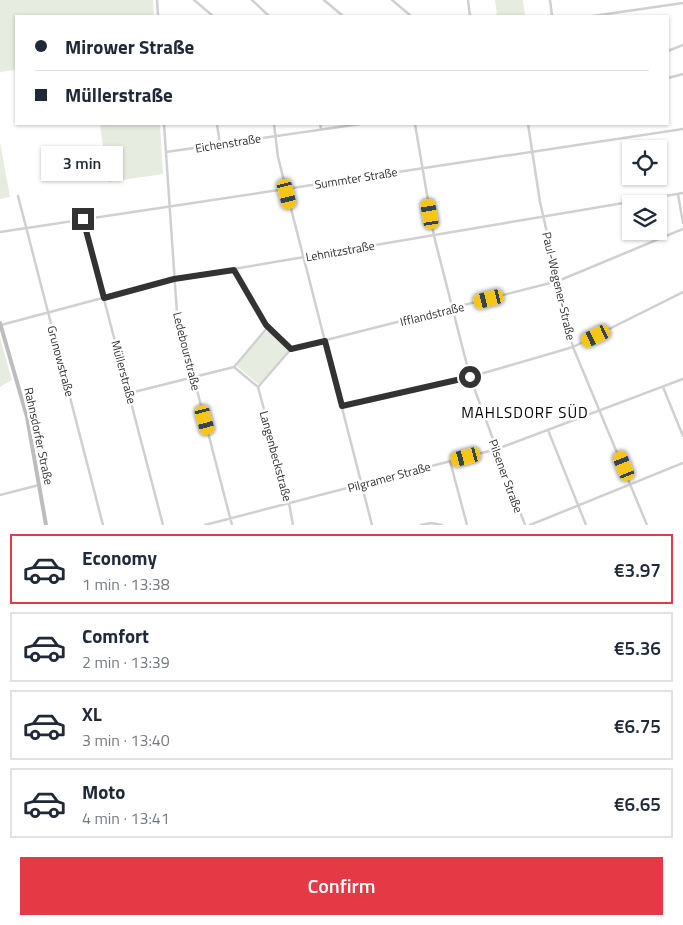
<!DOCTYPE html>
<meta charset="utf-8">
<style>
:root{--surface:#fff;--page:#f6f6f7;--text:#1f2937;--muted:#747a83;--line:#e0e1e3;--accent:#e63946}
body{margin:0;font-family:"Titillium Web",sans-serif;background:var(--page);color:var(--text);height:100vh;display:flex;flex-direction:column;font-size:19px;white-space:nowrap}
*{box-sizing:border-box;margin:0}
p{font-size:16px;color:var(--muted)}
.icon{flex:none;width:28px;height:28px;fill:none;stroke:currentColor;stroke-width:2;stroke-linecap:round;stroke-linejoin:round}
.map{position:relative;height:525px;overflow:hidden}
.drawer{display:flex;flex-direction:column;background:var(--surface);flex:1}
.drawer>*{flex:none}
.hud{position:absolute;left:15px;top:15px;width:654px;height:110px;border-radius:0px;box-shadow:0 1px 4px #0004;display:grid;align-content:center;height:110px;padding:0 20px;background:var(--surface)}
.controls{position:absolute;left:622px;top:140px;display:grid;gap:10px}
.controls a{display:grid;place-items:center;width:45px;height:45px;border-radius:0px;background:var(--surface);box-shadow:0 1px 4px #0004;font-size:25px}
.end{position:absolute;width:22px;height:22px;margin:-11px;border:6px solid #333;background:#fff;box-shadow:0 0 0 2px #fff}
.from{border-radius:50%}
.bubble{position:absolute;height:35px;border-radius:0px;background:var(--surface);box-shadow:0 1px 4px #0004;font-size:16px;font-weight:600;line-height:35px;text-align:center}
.car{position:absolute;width:15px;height:30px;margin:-15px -8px;border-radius:6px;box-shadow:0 0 4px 1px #0007;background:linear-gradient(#f5c518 24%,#345 0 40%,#f5c518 0 76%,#345 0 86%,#f5c518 0)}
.hud b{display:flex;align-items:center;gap:18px;height:48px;font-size:19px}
.hud b+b{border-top:1px solid var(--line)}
.hud i{width:12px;height:12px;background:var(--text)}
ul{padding:9px 0 0;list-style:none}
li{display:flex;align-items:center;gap:15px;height:70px;margin:0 10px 8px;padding:0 10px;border:2px solid var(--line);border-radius:0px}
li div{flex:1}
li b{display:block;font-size:19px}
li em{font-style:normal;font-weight:600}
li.selected{border-color:var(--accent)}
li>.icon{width:45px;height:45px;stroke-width:1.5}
.action{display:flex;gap:10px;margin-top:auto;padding:10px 20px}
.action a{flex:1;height:58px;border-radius:0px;background:var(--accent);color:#fff;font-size:20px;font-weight:600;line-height:58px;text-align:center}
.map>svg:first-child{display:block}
.green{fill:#e6ecdf}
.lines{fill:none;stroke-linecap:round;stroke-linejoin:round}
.street{stroke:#d0d0d0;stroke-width:2.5}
.secondary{stroke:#bdbdbd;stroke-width:4}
.route{stroke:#333;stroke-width:6}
.labels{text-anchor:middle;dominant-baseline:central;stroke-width:5;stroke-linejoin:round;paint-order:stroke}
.street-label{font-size:12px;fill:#333;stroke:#fff}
.quarter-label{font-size:15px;letter-spacing:1px;fill:#000;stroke:#fff}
</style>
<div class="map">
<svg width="683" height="525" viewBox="0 0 683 525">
<rect width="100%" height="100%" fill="#fff"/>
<path class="green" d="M0,0H153L154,16H16V70L0,72Z
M495,0H523L525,16H497Z
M100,124H160L163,174L108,182Z
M0,142L10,197L0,199Z
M268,330C275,333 286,343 288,351L259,384L257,383L238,367L237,364Z
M0,338L12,380L0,387Z"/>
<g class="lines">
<path class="street" d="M157,0L158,16
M194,0L213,16
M252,0L269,16
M324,0L343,16
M392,0L411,16
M468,0L470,16
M550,0L552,16
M593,16L683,3
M668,51L683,45
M668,78L683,74
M164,124L177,313L232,525
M217,124L220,144
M274,124L278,157L285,185L372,525
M320,124L321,129
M415,124L434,236L470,377L525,525
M528,124L540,202L573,347L647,525
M166,152L360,124
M678,194L683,223
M18,196L103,525
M83,219L163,525
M0,232L683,129
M234,270L266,325L291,349
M1,325L174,279L683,193
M291,349L558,281L683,229
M258,387L289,503L293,525
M258,387L234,367L268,327
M258,387L291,349
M663,387L683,436
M130,393L234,367
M342,406L470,377L573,347L683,292
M548,430L586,525
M450,461L467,525
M0,495L39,485
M205,525L497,449L683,379
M421,525L431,523L442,525
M530,525L683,463"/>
<path class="secondary" d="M0,323L27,417L46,525"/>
</g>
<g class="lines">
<path class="route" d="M83,219L104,298L174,279L234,270L266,325L291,349L325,341L342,406L470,377"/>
</g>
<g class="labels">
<g class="street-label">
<text transform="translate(228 143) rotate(-9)">Eichenstraße</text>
<text transform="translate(356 178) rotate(-9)">Summter Straße</text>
<text transform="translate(340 251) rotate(-10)">Lehnitzstraße</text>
<text transform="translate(559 286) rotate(77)">Paul-Wegener-Straße</text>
<text transform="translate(432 314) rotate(-14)">Ifflandstraße</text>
<text transform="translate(187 351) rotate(76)">Ledebourstraße</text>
<text transform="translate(61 361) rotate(75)">Grunowstraße</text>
<text transform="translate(124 372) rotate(75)">Müllerstraße</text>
<text transform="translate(39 436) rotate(78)">Rahnsdorfer Straße</text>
<text transform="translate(276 456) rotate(75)">Langenbeckstraße</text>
<text transform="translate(506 476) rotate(70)">Pilsener Straße</text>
<text transform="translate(389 477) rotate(-15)">Pilgramer Straße</text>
</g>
<g class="quarter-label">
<text x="525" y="412">MAHLSDORF SÜD</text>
</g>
</g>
</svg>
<div class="controls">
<a><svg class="icon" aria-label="locate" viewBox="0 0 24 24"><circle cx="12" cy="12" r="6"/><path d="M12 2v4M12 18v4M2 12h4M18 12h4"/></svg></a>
<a><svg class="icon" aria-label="layers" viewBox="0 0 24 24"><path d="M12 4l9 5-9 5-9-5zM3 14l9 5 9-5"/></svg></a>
</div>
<i class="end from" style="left:470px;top:377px"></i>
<i class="end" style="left:83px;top:219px"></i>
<div class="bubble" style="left:41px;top:146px;width:82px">3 min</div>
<i class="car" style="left:287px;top:194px;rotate:166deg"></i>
<i class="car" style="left:430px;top:214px;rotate:350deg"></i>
<i class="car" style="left:489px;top:299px;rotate:256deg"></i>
<i class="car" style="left:596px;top:336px;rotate:244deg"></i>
<i class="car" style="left:205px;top:420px;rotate:165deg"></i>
<i class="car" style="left:466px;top:457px;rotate:255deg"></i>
<i class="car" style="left:624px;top:466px;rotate:338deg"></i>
<div class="hud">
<b><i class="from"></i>Mirower Straße</b>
<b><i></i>Müllerstraße</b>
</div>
</div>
<section class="drawer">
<ul>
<li class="selected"><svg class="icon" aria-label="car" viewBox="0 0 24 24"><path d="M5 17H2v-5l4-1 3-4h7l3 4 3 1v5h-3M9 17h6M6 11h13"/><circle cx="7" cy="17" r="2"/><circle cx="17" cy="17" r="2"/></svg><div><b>Economy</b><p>1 min · 13:38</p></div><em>€3.97</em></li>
<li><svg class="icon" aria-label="car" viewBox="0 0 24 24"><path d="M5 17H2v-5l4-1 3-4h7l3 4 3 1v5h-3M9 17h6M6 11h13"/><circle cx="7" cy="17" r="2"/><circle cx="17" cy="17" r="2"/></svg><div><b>Comfort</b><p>2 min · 13:39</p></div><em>€5.36</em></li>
<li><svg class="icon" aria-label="car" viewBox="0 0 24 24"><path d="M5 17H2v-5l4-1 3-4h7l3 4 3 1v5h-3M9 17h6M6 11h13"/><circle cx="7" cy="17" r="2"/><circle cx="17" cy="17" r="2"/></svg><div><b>XL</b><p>3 min · 13:40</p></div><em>€6.75</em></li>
<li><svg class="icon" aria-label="car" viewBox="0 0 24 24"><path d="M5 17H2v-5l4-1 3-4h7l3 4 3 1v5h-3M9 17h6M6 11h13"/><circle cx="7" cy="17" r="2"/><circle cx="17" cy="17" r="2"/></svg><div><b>Moto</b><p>4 min · 13:41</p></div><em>€6.65</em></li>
</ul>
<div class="action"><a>Confirm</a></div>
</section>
